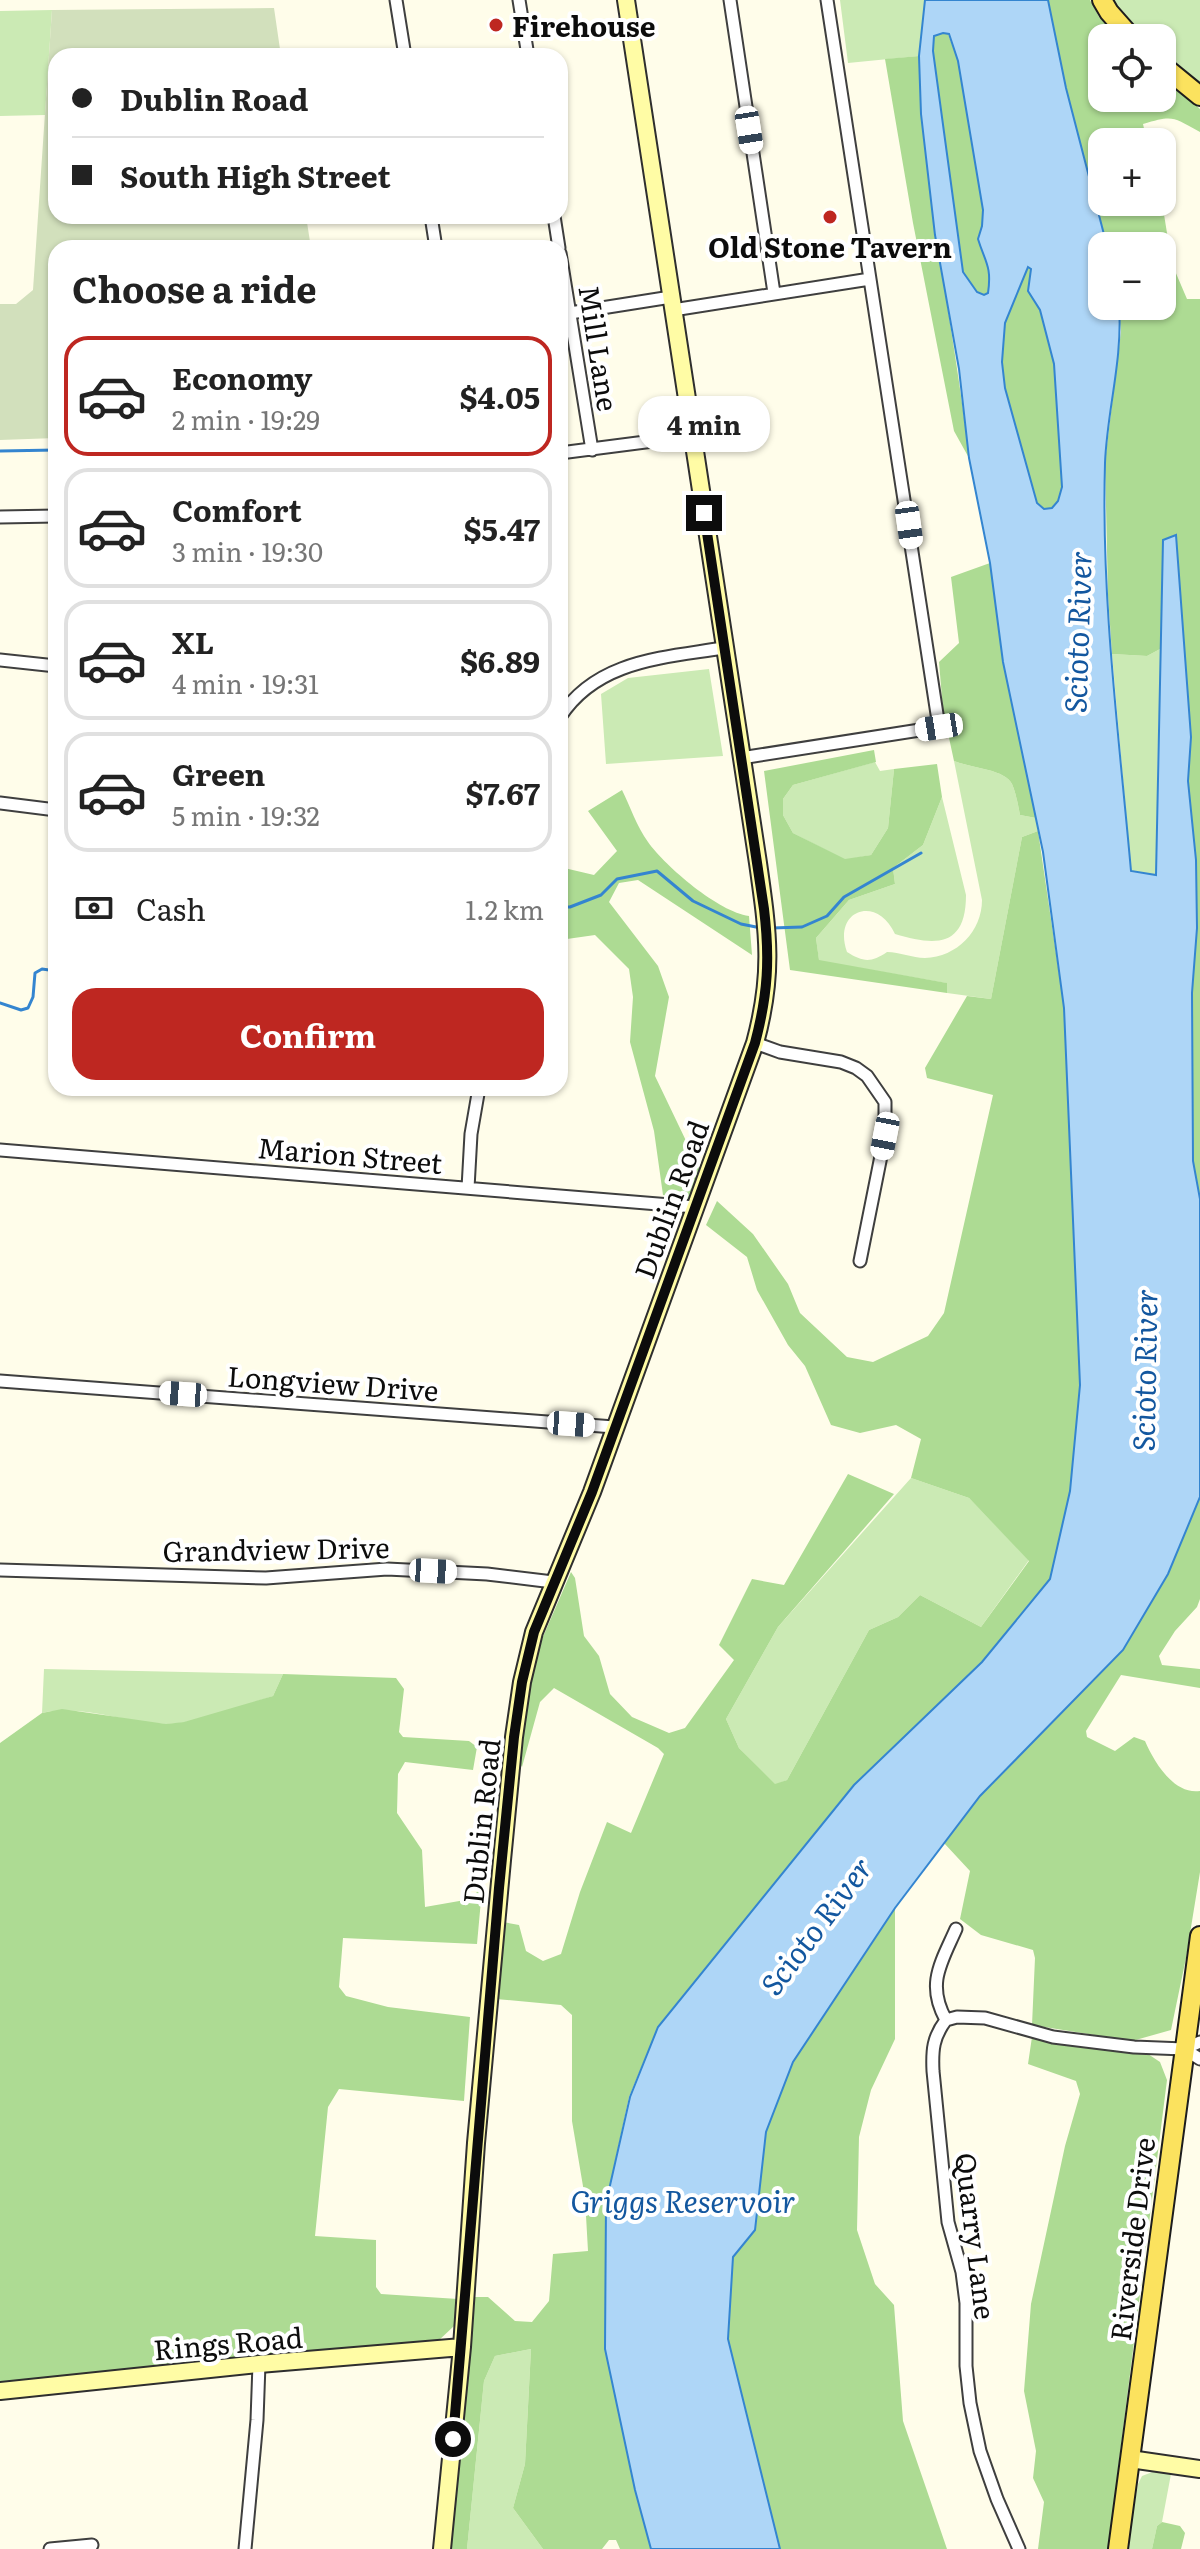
<!DOCTYPE html>
<meta charset="utf-8">
<style>
:root{--surface:#fff;--page:#f6f6f6;--text:#222;--muted:#767676;--line:#e0e0e0;--accent:#be2721}
body{margin:0;font-family:Literata,serif;background:var(--page);color:var(--text);height:100vh;display:flex;flex-direction:column;font-size:30px;white-space:nowrap}
*{box-sizing:border-box;margin:0}
p{font-size:26px;color:var(--muted)}
.icon{flex:none;width:44px;height:44px;fill:none;stroke:currentColor;stroke-width:2;stroke-linecap:round;stroke-linejoin:round}
.map{position:relative;flex:1;overflow:hidden}
.sheet{position:absolute;left:48px;top:240px;width:520px;height:856px;display:flex;flex-direction:column;background:var(--surface);border-radius:24px;box-shadow:0 2px 6px #0004}
.sheet>*{flex:none}
.banner{position:absolute;left:48px;top:48px;width:520px;height:176px;border-radius:24px;box-shadow:0 2px 6px #0004;display:grid;align-content:center;height:176px;padding:0 24px;background:var(--surface)}
.controls{position:absolute;left:1088px;top:24px;display:grid;gap:16px}
.controls a{display:grid;place-items:center;width:88px;height:88px;border-radius:16px;background:var(--surface);box-shadow:0 2px 6px #0004;font-size:40px}
.end{position:absolute;width:36px;height:36px;margin:-18px;border:10px solid #0c0c0c;background:#fff;box-shadow:0 0 0 4px #fff}
.from{border-radius:50%}
.bubble{position:absolute;height:56px;border-radius:24px;background:var(--surface);box-shadow:0 2px 6px #0004;font-size:26px;font-weight:700;line-height:56px;text-align:center}
.car{position:absolute;width:24px;height:48px;margin:-24px -12px;border-radius:10px;box-shadow:0 0 6px 2px #0007;background:linear-gradient(#fff 24%,#345 0 40%,#fff 0 76%,#345 0 86%,#fff 0)}
.banner b{display:flex;align-items:center;gap:28px;height:76px;font-size:30px}
.banner b+b{border-top:2px solid var(--line)}
.banner i{width:20px;height:20px;background:var(--text)}
ul{padding:0;list-style:none}
li{display:flex;align-items:center;gap:24px;height:120px;margin:0 16px 12px;padding:0 8px;border:4px solid var(--line);border-radius:24px}
li div{flex:1}
li b{display:block;font-size:30px}
li em{font-style:normal;font-weight:700}
li.current{border-color:var(--accent)}
li>.icon{width:72px;height:72px;stroke-width:1.5}
h2{padding:0 24px;font-size:36px;line-height:96px}
.pay{display:flex;align-items:center;gap:20px;height:88px;padding:0 24px;font-size:30px}
.pay p{margin-inline-start:auto}
.action{display:flex;gap:16px;margin-top:auto;padding:16px 24px}
.action a{flex:1;height:92px;border-radius:24px;background:var(--accent);color:#fff;font-size:32px;font-weight:700;line-height:92px;text-align:center}
.map>svg:first-child{display:block}
.green{fill:#cbeab4}
.forest{fill:#addb93}
.cemetery{fill:#d2e0bc}
.water{fill:#aed6f7;stroke:#3485d0;stroke-width:2;fill-rule:evenodd}
.lines{fill:none;stroke-linecap:round;stroke-linejoin:round}
.stream{stroke:#3485d0;stroke-width:3}
.street-casing{stroke:#3f3f3f;stroke-width:15}
.secondary-casing{stroke:#2e2e2e;stroke-width:20}
.primary-casing{stroke:#1d1d1d;stroke-width:22}
.street{stroke:#fff;stroke-width:11}
.secondary{stroke:#fffca5;stroke-width:16}
.primary{stroke:#fbe25e;stroke-width:18}
.route{stroke:#0c0c0c;stroke-width:10}
.poi-dot{fill:#be2721;stroke:#fff;stroke-width:3}
.labels{text-anchor:middle;dominant-baseline:central;stroke-width:8;stroke-linejoin:round;paint-order:stroke}
.poi-label{font-size:28px;font-weight:bold;fill:#0c0c0c;stroke:#fff;text-anchor:start}
.street-label{font-size:28px;fill:#0c0c0c;stroke:#fff}
.water-label{font-size:30px;font-style:italic;fill:#13579f;stroke:#fff}
</style>
<div class="map">
<svg width="1200" height="2549" viewBox="0 0 1200 2549">
<rect width="100%" height="100%" fill="#fffdea"/>
<path class="green" d="M840,0H926L919,56L848,63Z
M1107,0H1200V90L1162,60V38H1137Z
M52,10L45,115L0,116V11Z
M1162,648L1158,737L1156,875L1131,871L1112,654L1147,656Z
M709,669L723,756L606,764L601,694L628,678Z
M954,761C970,768 1005,769 1012,784C1016,793 1018,805 1020,815L1036,818L1038,831L1022,837L991,999L947,993L946,983L819,961L816,938L849,900L895,884L893,868L923,845L942,797L966,895C966,948 935,946 895,934C877,894 832,910 847,952C863,962 871,963 887,952C900,952 912,958 925,958C957,957 982,931 982,900Z
M875,762L880,771L894,769L888,828L871,855L845,860L793,833L783,815V799L793,785Z
M911,1478L969,1498L1029,1560L981,1627L920,1595L898,1617L869,1630L787,1780L775,1785L739,1748L726,1719L778,1627Z
M44,1669L283,1674L273,1696C244,1705 194,1725 165,1724C124,1723 83,1704 42,1713Z
M531,2349L525,2464L513,2508L543,2549H467L484,2381L495,2356Z
M1155,2471L1171,2474L1162,2522L1157,2526L1152,2549H1127L1138,2484L1142,2476Z"/>
<path class="forest" d="M1048,0H1090L1099,17L1119,38H1102V98H1162V74L1200,109V132C1172,117 1174,115 1143,124L1147,142H1102V202H1162L1172,264L1187,299H1200V1199L1193,1161L1192,993L1197,928L1196,860L1188,781L1191,737L1176,535L1163,541L1162,648L1147,656L1112,654L1108,595L1105,461L1121,332L1119,306H1162V246H1107L1066,88Z
M943,33L948,34L958,61L983,210L982,226L978,239C985,262 992,266 988,293L983,295L977,292L963,272L933,51L934,36Z
M919,56C923,192 954,324 969,458L954,431L913,223L885,59Z
M1028,266L1031,269L1028,291L1040,310L1054,364L1062,487L1058,502L1052,508L1043,509L1037,504L1005,388L1002,362L1005,323Z
M990,563L1003,662L1036,818L1020,815C1018,805 1016,793 1012,784C1005,769 970,768 954,761L943,710L939,662L959,643L951,577Z
M874,750L876,762L793,785L783,799V815L793,833L845,859L871,855L888,828L894,769L937,764L942,797L923,845L893,868L895,884L849,900L816,938L819,960L947,983V993L790,970L764,771Z
M622,790C630,806 637,827 648,842C666,867 719,912 749,916L752,955L638,880L619,883L609,902L658,966L669,997L655,1076L700,1170L689,1199L663,1195L654,1131L630,1042L633,997L629,969L595,935L560,940V867L594,875L617,851L588,811Z
M1038,831L1064,1008L1080,1385L1070,1491L1050,1579L982,1662L708,1967L658,2027L629,2097L606,2203L605,2349L635,2490L651,2549H620L616,2540H609L602,2549H543L513,2508L525,2464L531,2349L495,2356L484,2381L467,2549H448L474,2297H488L515,2321L532,2322L549,2301L553,2254L588,2251L585,2198L572,2121V2015L561,2005L496,1999L503,1922L519,1925L526,1951L543,1961L561,1954L580,1892L607,1822L631,1833L664,1754L658,1748L554,1688L540,1702L522,1767L519,1762L528,1694L542,1639L571,1572L575,1578L584,1636L599,1656L610,1694L632,1717L669,1733L685,1728L734,1660L719,1645L752,1579L784,1585L848,1474L894,1494L778,1627L726,1719L739,1748L775,1784L787,1780L869,1630L898,1617L920,1595L981,1627L1029,1561L969,1498L911,1478L921,1439L896,1425L860,1433L831,1425L805,1366L788,1345L757,1290L747,1257L706,1225L717,1201L753,1234L788,1284L800,1313L847,1357L873,1362L928,1336L944,1313L993,1095L927,1078L925,1068L967,996L991,999L1022,837Z
M1200,1497V1599L1197,1607L1175,1631L1159,1656L1162,1665L1200,1669V1688L1121,1675L1086,1731L1087,1737L1115,1751L1134,1737L1145,1741C1154,1762 1174,1795 1200,1791V1872L1186,1958L1171,2030L1132,2041L1032,2025L1035,1958L1033,1950L981,1935L960,1919L970,1871L944,1843L980,1796L1123,1650L1168,1574Z
M283,1674L396,1678L404,1689L399,1732L403,1737L469,1741L477,1747L473,1770L405,1762L398,1774L397,1813L422,1850L425,1907L465,1900L482,1889L477,1944L343,1938L339,1987L346,1996L388,2007L470,2017L464,2101L339,2089L328,2107L315,2236L376,2240V2287L381,2294L458,2299L454,2326L437,2342L0,2382V1743L42,1713L62,1709L166,1724L184,1722L273,1696Z
M895,1908V2039L871,2090L859,2137L857,2230L875,2284L894,2305L903,2421L947,2549H780L728,2339L733,2256L755,2230L766,2132L793,2062Z
M1032,2037L1148,2054L1160,2062L1167,2080L1108,2549H1038L1044,2502L1033,2478L1036,2451L1024,2391L1031,2304L1065,2146L1080,2094L1076,2081L1028,2064Z
M1162,2522L1180,2526L1185,2533L1181,2549H1152L1157,2526Z"/>
<path class="cemetery" d="M274,8L281,56H56V216H306L311,248H56V438L0,440V304H16L33,290L52,10Z"/>
<path class="water" d="M925,0H1048L1066,88L1107,246H1102V306H1119C1123,359 1107,411 1105,463C1101,599 1119,736 1131,871L1156,875L1163,540L1176,535L1191,737L1188,781L1196,860L1197,928L1192,993L1193,1161L1200,1199V1497L1168,1574L1123,1650L980,1796L895,1908L793,2062L766,2132L755,2230L733,2257L728,2339L780,2549H651L635,2490L605,2349L606,2203L630,2097L658,2027L854,1785L982,1662L1050,1579L1070,1491L1080,1385L1064,1008L1043,852L1003,662L990,563L969,458L959,369L935,235L921,114L919,56ZM943,33L949,34L958,61L983,210L982,226L978,239C985,262 992,266 988,293L984,295L977,292L963,272L933,51L934,36ZM1028,267L1031,269L1028,291L1040,310L1054,364L1062,487L1058,501L1052,508L1044,509L1037,503L1005,388L1002,362L1005,323Z"/>
<g class="lines">
<path class="stream" d="M0,451L56,450
M560,907H570L601,895L617,879L657,871L693,901L741,924L761,928
M772,928L802,927L827,916L844,897L921,853
M0,1003L21,1010L28,1008L33,997L35,973L42,969L56,971"/>
<g class="street-casing">
<path id="street" d="M396,0L405,56
M519,0L528,56
M730,0L774,293
M431,216L436,248
M554,216L559,248
M560,253L592,450
M673,310L870,279
M570,313L671,297
M560,453L692,436
M0,517L56,516
M0,660L56,666
M560,717C597,660 663,658 723,648
M741,758L939,727L827,0
M0,803L56,810
M755,1043L780,1052L841,1062L856,1068L867,1076L885,1102V1136L860,1261
M0,1150L695,1207
M468,1188L471,1134L479,1088
M0,1381L614,1427
M0,1570L266,1578L387,1569L487,1574L553,1582
M946,2020C926,1984 941,1963 956,1929
M1184,2049L1200,2059
M50,2549L92,2545
M245,2549L257,2420L259,2364
M1019,2549L997,2499L980,2451L970,2403L966,2366V2303L962,2272L948,2222L933,2071C932,2050 933,2037 946,2020L957,2017L985,2018L1053,2037L1134,2047L1184,2049L1200,2042"/>
</g>
<g class="secondary-casing">
<path id="secondary" d="M0,2391L259,2364L462,2347
M1130,2459L1200,2469
M442,2549L462,2347L476,2143L502,1860L514,1737L522,1682L534,1632L592,1492L755,1043C774,973 768,933 758,863L626,0"/>
</g>
<g class="primary-casing">
<path id="primary" d="M1102,0L1109,12L1132,38
M1162,65L1200,96
M1118,2549L1200,1936"/>
</g>
<use href="#street" class="street"/>
<use href="#secondary" class="secondary"/>
<use href="#primary" class="primary"/>
</g>
<g class="lines">
<path class="route" d="M453,2439L499,1888L514,1737L522,1682L534,1632L592,1492L755,1043C768,994 770,958 764,909L704,513"/>
</g>
<g class="poi-dot">
<circle cx="496" cy="25" r="8"/>
<circle cx="830" cy="217" r="8"/>
</g>
<g class="labels">
<g class="poi-label">
<text x="512" y="25">Firehouse</text>
<text x="830" y="246" text-anchor="middle">Old Stone Tavern</text>
</g>
<g class="street-label">
<text transform="translate(600 348) rotate(81)">Mill Lane</text>
<text transform="translate(350 1154) rotate(5)">Marion Street</text>
<text transform="translate(670 1199) rotate(-70)">Dublin Road</text>
<text transform="translate(333 1382) rotate(4)">Longview Drive</text>
<text transform="translate(276 1548) rotate(-1)">Grandview Drive</text>
<text transform="translate(480 1821) rotate(-84)">Dublin Road</text>
<text transform="translate(977 2236) rotate(83)">Quarry Lane</text>
<text transform="translate(1131 2239) rotate(-83)">Riverside Drive</text>
<text transform="translate(228 2342) rotate(-5)">Rings Road</text>
</g>
<g class="water-label">
<text transform="translate(1076 632) rotate(-88)">Scioto River</text>
<text transform="translate(1143 1370) rotate(-89)">Scioto River</text>
<text transform="translate(815 1925) rotate(-53)">Scioto River</text>
<text x="683" y="2200">Griggs Reservoir</text>
</g>
</g>
</svg>
<div class="controls">
<a><svg class="icon" aria-label="locate" viewBox="0 0 24 24"><circle cx="12" cy="12" r="6"/><path d="M12 2v4M12 18v4M2 12h4M18 12h4"/></svg></a>
<a>+</a>
<a>−</a>
</div>
<i class="end from" style="left:453px;top:2439px"></i>
<i class="end" style="left:704px;top:513px"></i>
<div class="bubble" style="left:638px;top:396px;width:132px">4 min</div>
<i class="car" style="left:749px;top:130px;rotate:171deg"></i>
<i class="car" style="left:909px;top:525px;rotate:172deg"></i>
<i class="car" style="left:939px;top:727px;rotate:261deg"></i>
<i class="car" style="left:885px;top:1136px;rotate:191deg"></i>
<i class="car" style="left:183px;top:1394px;rotate:274deg"></i>
<i class="car" style="left:571px;top:1424px;rotate:94deg"></i>
<i class="car" style="left:433px;top:1571px;rotate:93deg"></i>
<div class="banner">
<b><i class="from"></i>Dublin Road</b>
<b><i></i>South High Street</b>
</div>
<section class="sheet">
<h2>Choose a ride</h2>
<ul>
<li class="current"><svg class="icon" aria-label="car" viewBox="0 0 24 24"><path d="M5 17H2v-5l4-1 3-4h7l3 4 3 1v5h-3M9 17h6M6 11h13"/><circle cx="7" cy="17" r="2"/><circle cx="17" cy="17" r="2"/></svg><div><b>Economy</b><p>2 min · 19:29</p></div><em>$4.05</em></li>
<li><svg class="icon" aria-label="car" viewBox="0 0 24 24"><path d="M5 17H2v-5l4-1 3-4h7l3 4 3 1v5h-3M9 17h6M6 11h13"/><circle cx="7" cy="17" r="2"/><circle cx="17" cy="17" r="2"/></svg><div><b>Comfort</b><p>3 min · 19:30</p></div><em>$5.47</em></li>
<li><svg class="icon" aria-label="car" viewBox="0 0 24 24"><path d="M5 17H2v-5l4-1 3-4h7l3 4 3 1v5h-3M9 17h6M6 11h13"/><circle cx="7" cy="17" r="2"/><circle cx="17" cy="17" r="2"/></svg><div><b>XL</b><p>4 min · 19:31</p></div><em>$6.89</em></li>
<li><svg class="icon" aria-label="car" viewBox="0 0 24 24"><path d="M5 17H2v-5l4-1 3-4h7l3 4 3 1v5h-3M9 17h6M6 11h13"/><circle cx="7" cy="17" r="2"/><circle cx="17" cy="17" r="2"/></svg><div><b>Green</b><p>5 min · 19:32</p></div><em>$7.67</em></li>
</ul>
<div class="pay"><svg class="icon" aria-label="cash" viewBox="0 0 24 24"><path d="M3 7h18v10H3z"/><circle cx="12" cy="12" r="2"/></svg>Cash<p>1.2 km</p></div>
<div class="action"><a>Confirm</a></div>
</section>
</div>
